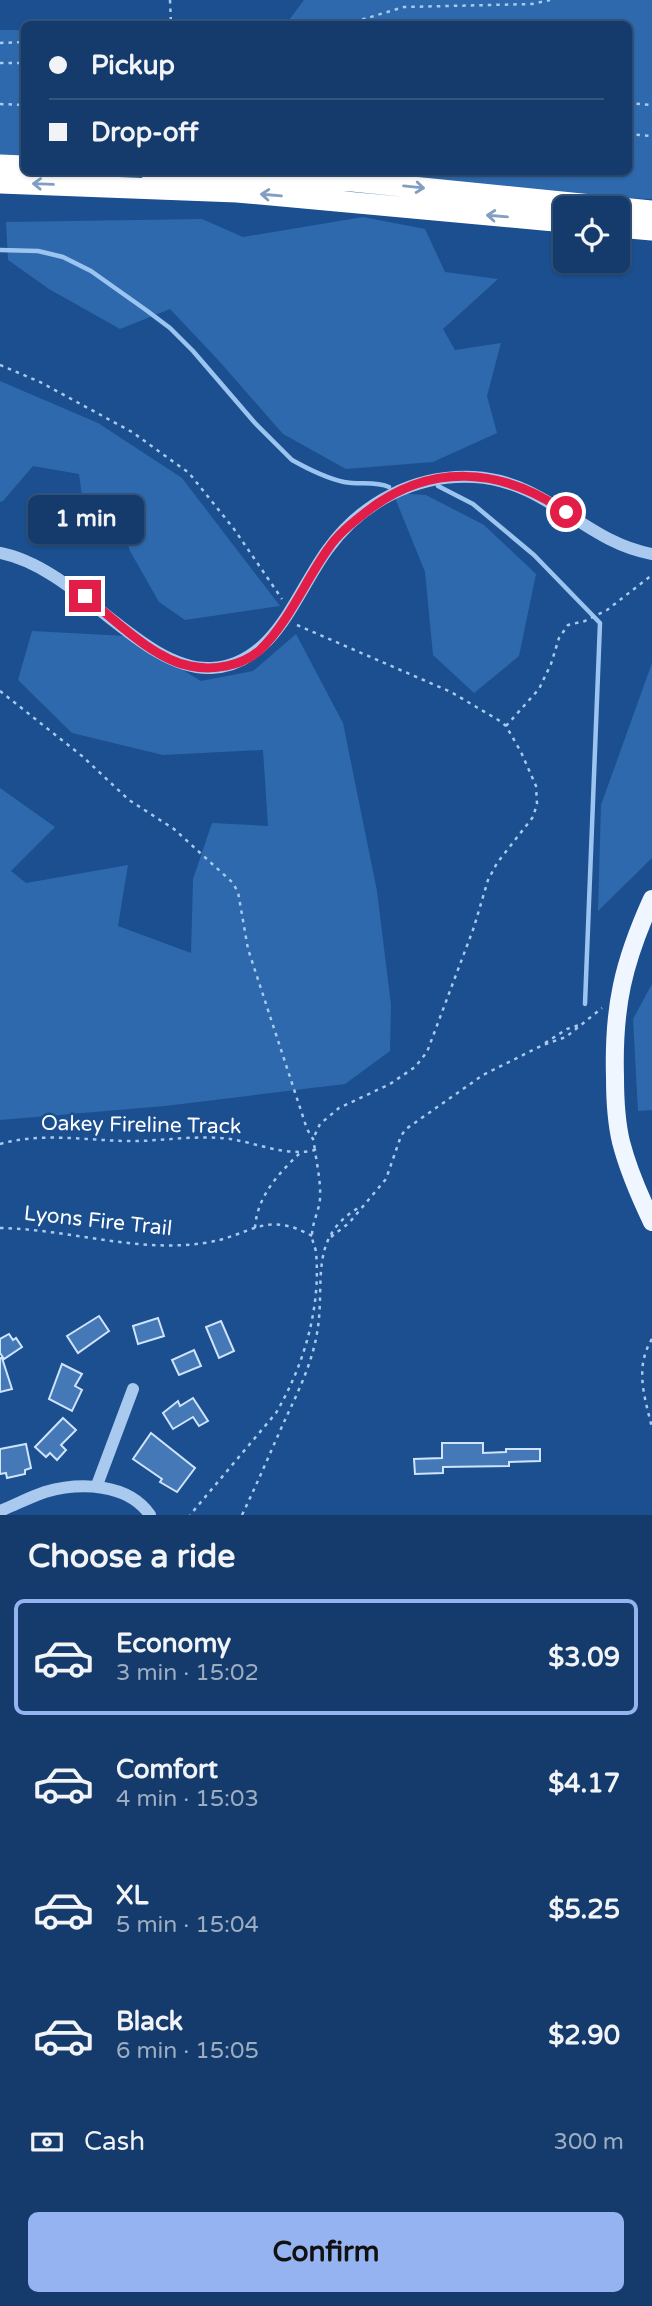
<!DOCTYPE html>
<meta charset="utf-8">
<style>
:root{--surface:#143b6b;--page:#1d4271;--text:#f1f3f6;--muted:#9dadc1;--line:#33557e;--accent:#95b2f1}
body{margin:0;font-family:"Varela Round",sans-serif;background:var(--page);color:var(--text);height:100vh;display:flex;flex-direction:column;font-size:26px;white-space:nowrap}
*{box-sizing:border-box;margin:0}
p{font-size:23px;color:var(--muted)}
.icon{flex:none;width:38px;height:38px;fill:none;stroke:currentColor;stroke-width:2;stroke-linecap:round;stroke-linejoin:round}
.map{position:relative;height:1515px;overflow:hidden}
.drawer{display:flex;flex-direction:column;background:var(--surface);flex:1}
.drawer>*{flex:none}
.hud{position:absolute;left:21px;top:21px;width:611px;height:154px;border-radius:10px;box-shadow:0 2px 5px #0004,0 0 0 2px var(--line);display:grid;align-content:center;height:154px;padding:0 28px;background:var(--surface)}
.controls{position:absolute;left:553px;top:196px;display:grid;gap:14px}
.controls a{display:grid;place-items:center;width:77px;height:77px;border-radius:10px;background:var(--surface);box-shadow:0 2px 5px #0004,0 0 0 2px var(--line);font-size:35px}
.end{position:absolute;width:32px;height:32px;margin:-16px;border:9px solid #e11d48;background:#fff;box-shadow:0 0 0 4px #fff}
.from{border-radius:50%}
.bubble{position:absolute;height:49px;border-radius:10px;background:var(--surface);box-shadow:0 2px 5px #0004,0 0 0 2px var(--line);font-size:23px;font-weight:700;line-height:49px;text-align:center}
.hud b{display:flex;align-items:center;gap:24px;height:66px;font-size:26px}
.hud b+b{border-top:2px solid var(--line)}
.hud i{width:18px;height:18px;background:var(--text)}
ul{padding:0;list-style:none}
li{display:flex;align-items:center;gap:21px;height:116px;margin:0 14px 10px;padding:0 14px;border:4px solid transparent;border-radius:10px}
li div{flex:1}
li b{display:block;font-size:26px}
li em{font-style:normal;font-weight:700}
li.selected{border-color:var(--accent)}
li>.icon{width:63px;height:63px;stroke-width:1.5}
h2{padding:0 28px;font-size:32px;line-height:84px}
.pay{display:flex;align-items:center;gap:18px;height:77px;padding:0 28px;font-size:26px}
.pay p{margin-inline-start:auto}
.primary-button{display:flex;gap:14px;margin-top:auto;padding:14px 28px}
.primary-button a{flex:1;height:80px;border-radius:10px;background:var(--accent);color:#111;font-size:28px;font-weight:700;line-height:80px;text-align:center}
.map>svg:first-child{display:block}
.green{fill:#2e69ad}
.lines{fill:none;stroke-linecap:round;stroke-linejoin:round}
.stream{stroke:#9cc4f0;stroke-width:4.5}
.building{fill:#4478b7;stroke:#cfe3fa;stroke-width:2}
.path{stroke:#a9c9ee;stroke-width:2.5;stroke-dasharray:3.5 5;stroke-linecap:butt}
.minor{stroke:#a9c9ee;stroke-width:12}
.major{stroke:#f0f6ff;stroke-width:18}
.highway{stroke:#fff;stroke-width:21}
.oneway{stroke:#829ec1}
.route{stroke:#e11d48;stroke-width:9}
.labels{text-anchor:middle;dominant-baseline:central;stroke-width:5;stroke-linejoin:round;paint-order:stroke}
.street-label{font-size:21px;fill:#fff;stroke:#1b4f8f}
</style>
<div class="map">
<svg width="652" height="1515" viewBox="0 0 652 1515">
<rect width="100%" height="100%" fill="#1b4f8f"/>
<path class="green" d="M304,0H652V199L498,192L183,172H628V24H234L289,20Z
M0,30H24V163L0,164Z
M363,217L425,229L445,272L498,279L443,329L455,350L501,343L487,396L497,433L433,462L346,469L283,434L220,362L170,309L120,329L49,289L8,260L6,222L202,219L243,237Z
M0,381L98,423L182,478L280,606L185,620L159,602L130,551L118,513L85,519L79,474L33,466L3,501L0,502Z
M393,493L426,495L484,525L536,574L519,656L474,693L433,655L425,572Z
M32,631L126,636L201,681L253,671L296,634L343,723L377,891L391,1005L390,1051L345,1084L165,1106L0,1120V788L55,827L11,871L26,883L128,865L118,926L191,953L193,879L212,823L268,826L263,750L163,755L72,733L18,680Z
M652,663V858L598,911L601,805Z
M652,984V1110L638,1111L633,1019Z"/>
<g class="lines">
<path class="stream" d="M0,250L38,251L63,257L91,271L146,310L170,328L193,351L255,423L292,460C308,469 326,478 344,482C359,485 376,481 389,487
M438,486L473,504L534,555L600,623L585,1004"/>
</g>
<path class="building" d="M99,1316L109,1331L78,1353L67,1336Z
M158,1318L164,1336L138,1344L133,1326Z
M221,1321L234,1351L219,1358L206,1327Z
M9,1334L13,1340L16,1338L22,1347L4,1359L0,1353V1339Z
M194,1350L201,1366L179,1375L172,1360Z
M0,1358H2L12,1389L0,1392Z
M62,1364L82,1374L75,1386L82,1390L72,1411L49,1399Z
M193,1398L208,1421L199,1426L193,1417L173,1429L163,1413L178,1401L180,1406Z
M63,1418L76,1430L61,1445L66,1450L57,1460L50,1453L46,1457L35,1447Z
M151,1433L195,1468L177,1492L160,1482L162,1479L133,1459Z
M442,1443H483V1453L506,1452V1449H540V1461L509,1462V1466L443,1467V1473L415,1474L414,1459L442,1458Z
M26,1444L31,1468L25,1470V1474L7,1478L6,1473L0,1474V1449Z"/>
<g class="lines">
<path class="path" d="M170,0L171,24
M354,22L404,7L532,4L550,0
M343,24L354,22L358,24
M0,43L24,42
M0,63H24
M628,103L652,105
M0,104L24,105
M628,134L652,136
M0,365L40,382L132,432L189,473L234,529L282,599
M297,625L451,692L500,721L506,726L521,752L536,786L537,804L533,817L497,863L488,880L474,927L427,1052L415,1067L390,1084L339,1108L320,1124L313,1139
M0,691L82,756L129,800L174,829L232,882L238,892L248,949L307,1129L313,1139L315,1150
M506,726L539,689L551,664L559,638L568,625L585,621L607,610L652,575
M545,1043L567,1029L582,1024
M0,1144C45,1131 93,1142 139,1141C169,1140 199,1135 230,1139C257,1143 287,1157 315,1150C317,1166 321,1182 320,1199C319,1211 312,1223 312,1236C312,1241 315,1246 316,1252C321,1308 304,1365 276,1413L190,1515
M0,1228C68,1229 136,1253 204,1243C250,1237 264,1209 312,1236
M255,1228C257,1196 279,1173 301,1152
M331,1237L349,1223L386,1179L401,1136L406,1129L483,1075L543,1045L566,1037L602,1008
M652,1339C634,1368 645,1398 652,1428
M242,1515C257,1484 270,1453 284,1422C297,1394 312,1364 317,1333C326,1284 307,1239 358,1208"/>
<path class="minor" d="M0,553C78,568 142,671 211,668C275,665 296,592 328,549C362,502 416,474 474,477C548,481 584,542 652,554
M97,1485L133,1389
M0,1511C15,1505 30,1497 45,1492C80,1482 128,1483 150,1515"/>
<path class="major" d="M652,899C623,963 613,1007 615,1077C615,1099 616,1121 621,1142C628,1169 640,1197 652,1222"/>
<path class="highway" d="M0,165L24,166
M151,172L352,181L652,211
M0,183L237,192L565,222
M618,227L652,230"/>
</g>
<defs><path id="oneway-shaft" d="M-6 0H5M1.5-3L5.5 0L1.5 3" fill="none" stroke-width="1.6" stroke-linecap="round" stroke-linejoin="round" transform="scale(1.75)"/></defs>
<g class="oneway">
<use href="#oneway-shaft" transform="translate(43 184) rotate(-178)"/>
<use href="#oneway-shaft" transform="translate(414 187) rotate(6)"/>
<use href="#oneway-shaft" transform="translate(271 195) rotate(-175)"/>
<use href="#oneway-shaft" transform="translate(497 216) rotate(-175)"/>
</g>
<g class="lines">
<path class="route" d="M85,596C114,619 153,659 190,666C213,671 242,666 260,650C289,622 305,581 328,549C338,534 352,523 366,512C430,462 501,467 566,512"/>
</g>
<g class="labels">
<g class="street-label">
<text transform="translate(141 1125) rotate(1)">Oakey Fireline Track</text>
<text transform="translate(98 1221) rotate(6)">Lyons Fire Trail</text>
</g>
</g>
</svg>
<div class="controls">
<a><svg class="icon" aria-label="locate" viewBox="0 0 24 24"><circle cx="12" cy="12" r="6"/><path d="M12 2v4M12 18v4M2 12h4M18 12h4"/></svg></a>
</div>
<i class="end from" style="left:566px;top:512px"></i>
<i class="end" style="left:85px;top:596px"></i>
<div class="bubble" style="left:28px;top:495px;width:116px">1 min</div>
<div class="hud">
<b><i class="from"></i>Pickup</b>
<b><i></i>Drop-off</b>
</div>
</div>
<section class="drawer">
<h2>Choose a ride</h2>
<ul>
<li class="selected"><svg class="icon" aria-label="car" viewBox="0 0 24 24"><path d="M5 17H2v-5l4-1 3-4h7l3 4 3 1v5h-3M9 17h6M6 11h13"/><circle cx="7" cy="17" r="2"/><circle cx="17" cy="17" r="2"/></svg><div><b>Economy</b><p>3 min · 15:02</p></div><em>$3.09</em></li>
<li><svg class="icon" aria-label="car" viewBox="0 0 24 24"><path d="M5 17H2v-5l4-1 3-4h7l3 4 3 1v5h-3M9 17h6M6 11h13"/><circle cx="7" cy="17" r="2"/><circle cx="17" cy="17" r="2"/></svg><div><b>Comfort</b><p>4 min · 15:03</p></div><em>$4.17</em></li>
<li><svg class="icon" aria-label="car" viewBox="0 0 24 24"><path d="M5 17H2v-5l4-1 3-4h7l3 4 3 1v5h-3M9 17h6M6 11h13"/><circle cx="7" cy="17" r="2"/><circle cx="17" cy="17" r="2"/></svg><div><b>XL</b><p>5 min · 15:04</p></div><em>$5.25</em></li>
<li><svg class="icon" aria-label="car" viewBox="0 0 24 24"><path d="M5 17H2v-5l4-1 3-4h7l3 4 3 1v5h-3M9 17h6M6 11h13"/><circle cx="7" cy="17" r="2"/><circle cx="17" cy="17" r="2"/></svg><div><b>Black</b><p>6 min · 15:05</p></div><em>$2.90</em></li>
</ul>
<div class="pay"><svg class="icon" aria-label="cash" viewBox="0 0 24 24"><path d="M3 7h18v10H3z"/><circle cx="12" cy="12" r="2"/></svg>Cash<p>300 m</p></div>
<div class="primary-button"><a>Confirm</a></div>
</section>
